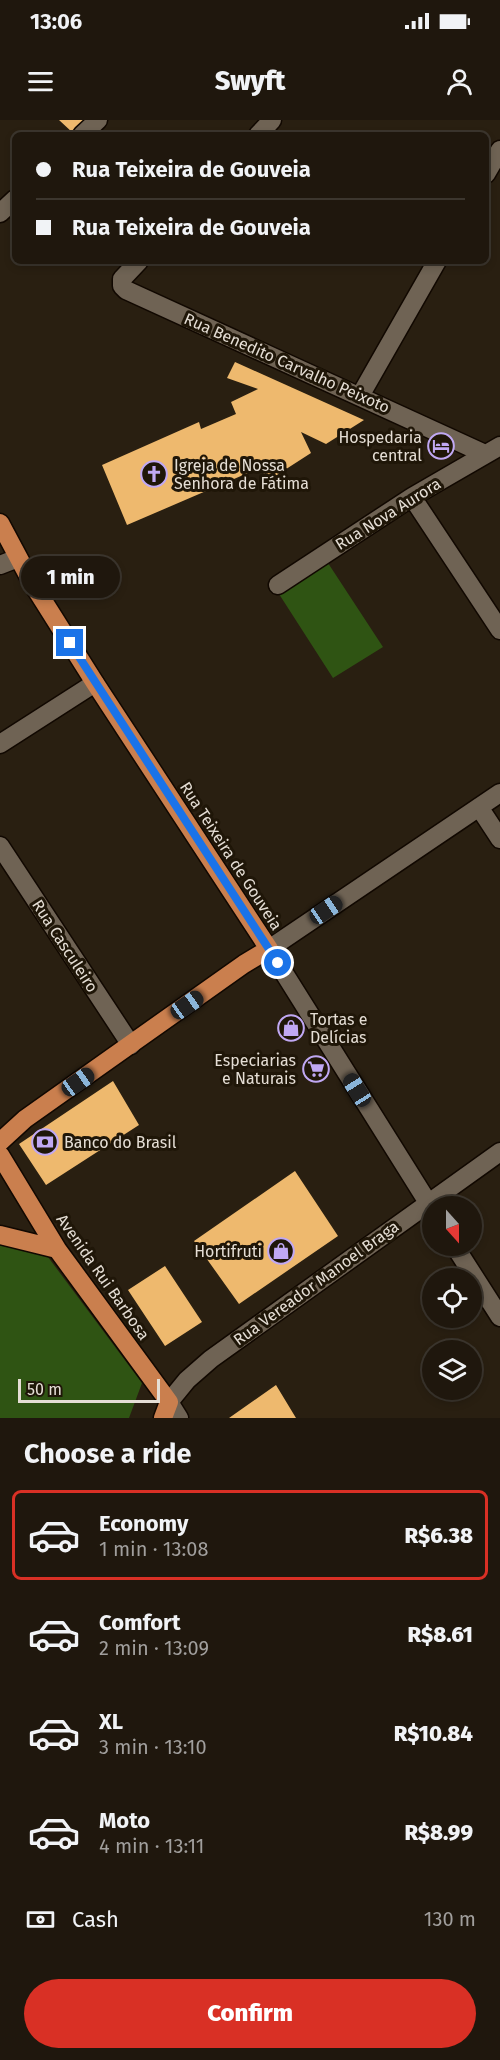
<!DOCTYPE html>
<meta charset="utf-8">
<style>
:root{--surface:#1f170d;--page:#2c241b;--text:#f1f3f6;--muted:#a19f9d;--line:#3c362e;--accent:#d93025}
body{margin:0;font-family:"Fira Sans",sans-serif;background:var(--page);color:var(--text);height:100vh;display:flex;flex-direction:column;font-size:22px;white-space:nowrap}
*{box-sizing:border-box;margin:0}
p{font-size:20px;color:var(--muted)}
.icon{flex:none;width:33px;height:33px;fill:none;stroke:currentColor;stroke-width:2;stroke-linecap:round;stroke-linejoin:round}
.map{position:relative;height:1298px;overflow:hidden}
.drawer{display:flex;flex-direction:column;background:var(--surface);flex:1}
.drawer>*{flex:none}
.top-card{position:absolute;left:12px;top:12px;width:477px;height:132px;border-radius:9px;box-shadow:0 3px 9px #0003,0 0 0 2px var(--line);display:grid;align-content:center;height:132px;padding:0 24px;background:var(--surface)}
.needle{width:39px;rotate:159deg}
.buttons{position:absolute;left:422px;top:1076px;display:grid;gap:12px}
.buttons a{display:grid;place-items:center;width:60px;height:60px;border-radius:50%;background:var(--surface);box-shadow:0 3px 9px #0003,0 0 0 2px var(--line);font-size:30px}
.scale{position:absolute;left:18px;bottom:15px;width:142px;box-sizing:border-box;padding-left:6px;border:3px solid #e5ded5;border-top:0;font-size:16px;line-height:21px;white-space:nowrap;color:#e5ded5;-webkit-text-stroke:4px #1f1608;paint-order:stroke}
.end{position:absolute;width:27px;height:27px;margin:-14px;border:8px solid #1a73e8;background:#fff;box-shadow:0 0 0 3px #fff}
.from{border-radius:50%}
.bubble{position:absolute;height:42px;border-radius:21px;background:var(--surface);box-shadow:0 3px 9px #0003,0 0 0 2px var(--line);font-size:20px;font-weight:800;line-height:42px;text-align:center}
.car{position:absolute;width:18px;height:36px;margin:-18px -9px;border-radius:8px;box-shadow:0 0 4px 2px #0007;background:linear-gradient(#222 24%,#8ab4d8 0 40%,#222 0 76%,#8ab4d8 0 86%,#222 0)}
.top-card b{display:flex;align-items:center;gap:21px;height:57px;font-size:22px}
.top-card b+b{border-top:2px solid var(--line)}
.top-card i{width:15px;height:15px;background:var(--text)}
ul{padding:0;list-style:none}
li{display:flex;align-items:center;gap:18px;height:90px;margin:0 12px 9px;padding:0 12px;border:3px solid transparent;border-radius:9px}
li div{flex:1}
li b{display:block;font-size:22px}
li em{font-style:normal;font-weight:800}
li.on{border-color:var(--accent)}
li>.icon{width:54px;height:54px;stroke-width:1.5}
h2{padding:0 24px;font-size:27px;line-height:72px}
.pay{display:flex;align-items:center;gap:15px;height:66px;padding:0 24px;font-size:22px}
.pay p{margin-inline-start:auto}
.cta{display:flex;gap:12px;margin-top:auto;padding:12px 24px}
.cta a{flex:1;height:69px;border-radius:36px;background:var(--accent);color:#fff;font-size:24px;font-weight:800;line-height:69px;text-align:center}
.status{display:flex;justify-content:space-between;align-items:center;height:42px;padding:0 30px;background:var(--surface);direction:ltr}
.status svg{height:16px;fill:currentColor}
header{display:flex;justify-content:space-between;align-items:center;height:78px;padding:0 24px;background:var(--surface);font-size:27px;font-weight:800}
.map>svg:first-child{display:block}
.green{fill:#2f5413}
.building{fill:#eeb96e}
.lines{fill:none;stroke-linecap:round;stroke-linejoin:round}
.street-casing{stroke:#110801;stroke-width:21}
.secondary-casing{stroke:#110801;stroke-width:21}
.highway-casing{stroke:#110801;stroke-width:21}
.street{stroke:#6f6354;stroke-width:18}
.secondary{stroke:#6f6354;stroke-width:18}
.highway{stroke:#ca7f4e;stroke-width:18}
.route{stroke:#1a73e8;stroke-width:8}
.labels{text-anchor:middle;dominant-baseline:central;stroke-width:6;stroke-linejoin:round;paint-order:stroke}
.street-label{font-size:16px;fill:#e5ded5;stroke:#1f1608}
.poi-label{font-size:16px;fill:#e5ded5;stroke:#1f1608;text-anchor:end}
</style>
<div class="status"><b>13:06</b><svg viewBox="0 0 49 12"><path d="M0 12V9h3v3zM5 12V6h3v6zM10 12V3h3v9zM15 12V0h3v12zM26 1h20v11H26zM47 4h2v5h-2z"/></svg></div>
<header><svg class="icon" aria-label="menu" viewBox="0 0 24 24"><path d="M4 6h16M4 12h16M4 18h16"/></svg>Swyft<svg class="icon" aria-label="person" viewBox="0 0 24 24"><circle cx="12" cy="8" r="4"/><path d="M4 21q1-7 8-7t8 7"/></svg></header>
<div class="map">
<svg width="500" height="1298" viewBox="0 0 500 1298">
<rect width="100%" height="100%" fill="#291f11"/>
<path class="green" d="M328,443L383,527L333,558L279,474Z
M0,1124L45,1133L142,1263L129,1298H0Z"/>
<path class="building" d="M59,0H86L73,13Z
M235,242L364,300L326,324L301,312L311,333L266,362L262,347L127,405L102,345L199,302L201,309L236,294L231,282L258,269L227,258Z
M113,961L139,1005L46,1065L19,1024Z
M295,1051L338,1116L239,1184L194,1121Z
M165,1146L202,1202L165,1226L128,1170Z
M276,1265L296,1298H229Z"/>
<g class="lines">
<g class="street-casing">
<path id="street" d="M82,15L98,0
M258,15L272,0
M486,54L500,30
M0,93L15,79
M139,141L122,159V166L126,170L485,334
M360,276L437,141
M412,377L500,510
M278,465L412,377L500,326
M0,624L95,563
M479,687L500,719
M0,726L131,925
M269,829L500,673"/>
</g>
<g class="secondary-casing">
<path id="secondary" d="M0,445L18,438
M269,829L432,1089
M454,1125L500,1197
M179,1298L169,1282L187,1260L211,1239L500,1032"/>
</g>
<g class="highway-casing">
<path id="highway" d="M0,403L32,463L95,563L269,829L244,844L25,999L0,1022
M0,1035L57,1129L169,1282L163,1298
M0,1115L57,1129"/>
</g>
<use href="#street" class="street"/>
<use href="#secondary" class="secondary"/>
<use href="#highway" class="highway"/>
</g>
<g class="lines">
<path class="route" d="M70,523L278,843"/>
</g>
<defs>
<g id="hotel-ring" transform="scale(1.35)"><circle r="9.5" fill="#1f1608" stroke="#c0a8f3" stroke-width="1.5"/><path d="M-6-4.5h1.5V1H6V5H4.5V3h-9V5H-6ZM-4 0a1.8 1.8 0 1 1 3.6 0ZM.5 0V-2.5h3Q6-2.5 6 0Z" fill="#c0a8f3"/></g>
<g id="church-ring" transform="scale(1.35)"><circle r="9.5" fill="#1f1608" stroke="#c0a8f3" stroke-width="1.5"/><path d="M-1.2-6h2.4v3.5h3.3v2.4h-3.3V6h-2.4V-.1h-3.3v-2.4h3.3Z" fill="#c0a8f3"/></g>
<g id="shop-ring" transform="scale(1.35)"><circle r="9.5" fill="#1f1608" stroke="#c0a8f3" stroke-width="1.5"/><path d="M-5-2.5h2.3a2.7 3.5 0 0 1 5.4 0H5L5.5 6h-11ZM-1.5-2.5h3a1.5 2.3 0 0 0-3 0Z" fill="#c0a8f3"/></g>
<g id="supermarket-ring" transform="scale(1.35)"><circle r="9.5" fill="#1f1608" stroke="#c0a8f3" stroke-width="1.5"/><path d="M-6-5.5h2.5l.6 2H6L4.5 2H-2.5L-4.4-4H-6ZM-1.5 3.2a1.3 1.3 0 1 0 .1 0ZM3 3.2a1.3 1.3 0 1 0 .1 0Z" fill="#c0a8f3"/></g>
<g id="bank-ring" transform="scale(1.35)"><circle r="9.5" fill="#1f1608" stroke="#c0a8f3" stroke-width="1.5"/><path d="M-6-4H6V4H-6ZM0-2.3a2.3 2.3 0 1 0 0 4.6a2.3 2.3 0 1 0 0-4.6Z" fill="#c0a8f3"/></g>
</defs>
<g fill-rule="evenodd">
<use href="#hotel-ring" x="441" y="326"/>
<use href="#church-ring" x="154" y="354"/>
<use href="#shop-ring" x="291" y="908"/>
<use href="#supermarket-ring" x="316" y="949"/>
<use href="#bank-ring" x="45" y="1022"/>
<use href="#shop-ring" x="281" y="1131"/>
</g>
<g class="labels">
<g class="street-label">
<text transform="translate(287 243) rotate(24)">Rua Benedito Carvalho Peixoto</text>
<text transform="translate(388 394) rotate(-32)">Rua Nova Aurora</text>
<text transform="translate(231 736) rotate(57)">Rua Teixeira de Gouveia</text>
<text transform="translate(65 826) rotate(57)">Rua Casculeiro</text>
<text transform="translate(103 1157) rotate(55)">Avenida Rui Barbosa</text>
<text transform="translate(316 1163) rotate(-36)">Rua Vereador Manoel Braga</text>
</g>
<g class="poi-label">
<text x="422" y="317">Hospedaria<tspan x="422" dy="18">central</tspan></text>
<text x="174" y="345" text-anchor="start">Igreja de Nossa<tspan x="174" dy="18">Senhora de Fátima</tspan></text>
<text x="310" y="899" text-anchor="start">Tortas e<tspan x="310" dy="18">Delícias</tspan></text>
<text x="296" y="940">Especiarias<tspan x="296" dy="18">e Naturais</tspan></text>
<text x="64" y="1022" text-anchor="start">Banco do Brasil</text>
<text x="262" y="1131">Hortifruti</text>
</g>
</g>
</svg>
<div class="buttons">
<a><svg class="needle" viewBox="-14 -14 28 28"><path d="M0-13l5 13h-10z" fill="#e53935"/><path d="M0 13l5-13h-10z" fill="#a19f9d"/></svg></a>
<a><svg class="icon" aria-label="locate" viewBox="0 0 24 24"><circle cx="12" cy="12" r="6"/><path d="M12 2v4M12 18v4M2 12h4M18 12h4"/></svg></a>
<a><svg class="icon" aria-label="layers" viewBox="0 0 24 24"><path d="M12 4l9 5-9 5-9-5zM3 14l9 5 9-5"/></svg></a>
</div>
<div class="scale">50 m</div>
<i class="end from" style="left:278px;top:843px"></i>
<i class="end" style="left:70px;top:523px"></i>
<div class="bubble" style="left:21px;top:436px;width:99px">1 min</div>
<i class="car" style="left:326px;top:790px;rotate:56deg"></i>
<i class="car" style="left:187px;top:885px;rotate:55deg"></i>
<i class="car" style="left:78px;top:962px;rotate:55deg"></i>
<i class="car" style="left:357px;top:970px;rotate:328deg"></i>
<div class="top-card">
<b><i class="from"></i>Rua Teixeira de Gouveia</b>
<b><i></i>Rua Teixeira de Gouveia</b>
</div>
</div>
<section class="drawer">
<h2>Choose a ride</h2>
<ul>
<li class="on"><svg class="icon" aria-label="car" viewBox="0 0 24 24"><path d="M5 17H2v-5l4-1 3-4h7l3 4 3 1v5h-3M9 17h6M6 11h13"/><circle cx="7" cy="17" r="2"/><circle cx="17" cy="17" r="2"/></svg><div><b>Economy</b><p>1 min · 13:08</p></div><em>R$6.38</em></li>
<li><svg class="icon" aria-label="car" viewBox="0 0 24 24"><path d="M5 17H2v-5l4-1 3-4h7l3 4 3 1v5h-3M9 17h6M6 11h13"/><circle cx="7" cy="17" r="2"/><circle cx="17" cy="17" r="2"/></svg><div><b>Comfort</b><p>2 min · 13:09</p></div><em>R$8.61</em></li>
<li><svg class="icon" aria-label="car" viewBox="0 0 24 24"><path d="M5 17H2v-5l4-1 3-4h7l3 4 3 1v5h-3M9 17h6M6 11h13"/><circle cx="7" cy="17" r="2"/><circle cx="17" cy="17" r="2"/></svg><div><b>XL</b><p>3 min · 13:10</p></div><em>R$10.84</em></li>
<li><svg class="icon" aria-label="car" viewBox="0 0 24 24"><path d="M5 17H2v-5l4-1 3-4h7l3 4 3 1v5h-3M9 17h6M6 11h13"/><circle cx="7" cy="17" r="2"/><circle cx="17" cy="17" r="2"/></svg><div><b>Moto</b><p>4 min · 13:11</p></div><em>R$8.99</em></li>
</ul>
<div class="pay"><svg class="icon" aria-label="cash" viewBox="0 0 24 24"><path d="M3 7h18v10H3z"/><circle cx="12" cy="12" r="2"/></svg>Cash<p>130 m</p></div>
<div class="cta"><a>Confirm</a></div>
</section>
